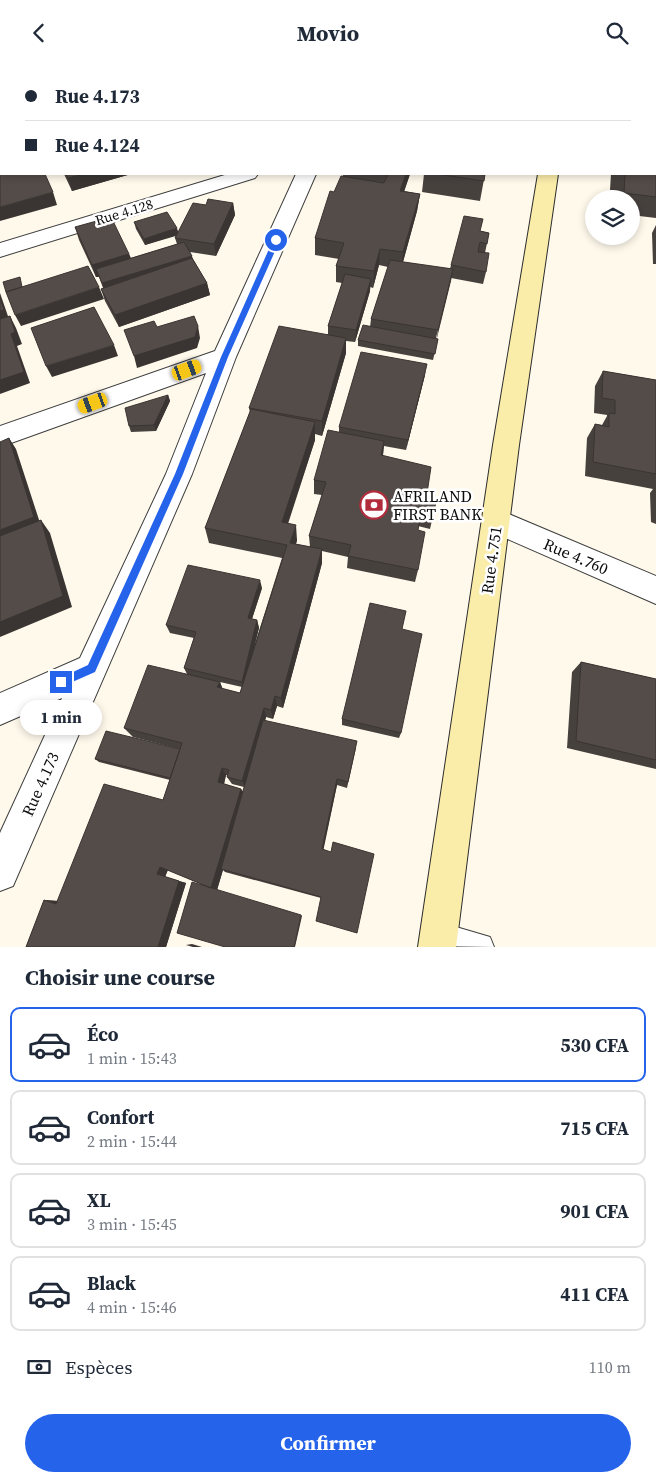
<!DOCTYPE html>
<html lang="fr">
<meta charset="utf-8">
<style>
:root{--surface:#fff;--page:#f2f2f3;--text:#1f2937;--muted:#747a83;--line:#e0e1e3;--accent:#2563eb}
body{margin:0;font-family:"Source Serif 4",serif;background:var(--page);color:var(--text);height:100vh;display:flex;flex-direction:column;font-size:19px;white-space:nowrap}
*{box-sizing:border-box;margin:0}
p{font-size:16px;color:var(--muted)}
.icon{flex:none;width:28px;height:28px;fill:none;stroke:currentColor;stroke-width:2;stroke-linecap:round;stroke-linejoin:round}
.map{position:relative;height:882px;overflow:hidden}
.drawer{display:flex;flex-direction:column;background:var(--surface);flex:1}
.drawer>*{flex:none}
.guide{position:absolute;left:0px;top:0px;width:656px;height:110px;box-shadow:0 2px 8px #0003;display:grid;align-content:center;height:110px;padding:0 25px;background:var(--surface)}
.tools{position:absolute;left:585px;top:125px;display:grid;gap:10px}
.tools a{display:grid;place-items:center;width:55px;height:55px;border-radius:50%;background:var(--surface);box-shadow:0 2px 8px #0003;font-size:25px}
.end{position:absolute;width:22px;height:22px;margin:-11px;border:6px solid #2563eb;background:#fff;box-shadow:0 0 0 2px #fff}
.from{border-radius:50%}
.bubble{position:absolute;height:35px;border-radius:18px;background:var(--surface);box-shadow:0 2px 8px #0003;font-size:16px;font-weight:700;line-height:35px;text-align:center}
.car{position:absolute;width:15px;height:30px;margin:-15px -8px;border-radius:6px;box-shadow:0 0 4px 1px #0007;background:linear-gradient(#f5c518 24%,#345 0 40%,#f5c518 0 76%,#345 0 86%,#f5c518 0)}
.guide b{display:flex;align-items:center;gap:18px;height:48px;font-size:19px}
.guide b+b{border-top:1px solid var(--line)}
.guide i{width:12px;height:12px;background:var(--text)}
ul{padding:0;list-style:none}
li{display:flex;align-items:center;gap:15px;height:75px;margin:0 10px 8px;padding:0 15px;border:2px solid var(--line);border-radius:10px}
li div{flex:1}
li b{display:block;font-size:19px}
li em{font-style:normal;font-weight:700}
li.on{border-color:var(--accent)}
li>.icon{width:45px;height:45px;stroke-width:1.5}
h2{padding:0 25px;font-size:22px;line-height:60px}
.pay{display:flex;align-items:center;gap:12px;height:55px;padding:0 25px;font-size:19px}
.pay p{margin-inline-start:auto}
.button{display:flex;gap:10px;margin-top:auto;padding:10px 25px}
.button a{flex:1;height:58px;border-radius:30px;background:var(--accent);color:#fff;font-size:20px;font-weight:700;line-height:58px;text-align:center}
header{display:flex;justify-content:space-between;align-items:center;height:65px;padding:0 25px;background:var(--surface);font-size:22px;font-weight:700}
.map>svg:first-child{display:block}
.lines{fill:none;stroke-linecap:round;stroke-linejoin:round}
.lane-casing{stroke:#3e3e3e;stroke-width:2}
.street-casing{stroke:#3e3e3e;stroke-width:2}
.secondary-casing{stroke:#2d2d2d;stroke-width:2}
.lane{fill:#fff;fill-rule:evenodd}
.street{fill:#fff;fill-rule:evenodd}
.secondary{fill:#faeca9;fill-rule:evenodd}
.wall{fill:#47413e;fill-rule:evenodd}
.shaded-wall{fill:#3a3532}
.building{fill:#534c48;stroke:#3a3532}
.route{fill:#2563eb}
.labels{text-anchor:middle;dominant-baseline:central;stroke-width:5;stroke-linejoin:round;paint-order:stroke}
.far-street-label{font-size:14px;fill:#0b0b0b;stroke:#fff}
.poi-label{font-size:16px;fill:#0b0b0b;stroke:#fff;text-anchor:start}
.street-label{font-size:16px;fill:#0b0b0b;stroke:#fff}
</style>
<header><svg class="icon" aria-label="back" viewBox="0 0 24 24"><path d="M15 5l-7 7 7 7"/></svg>Movio<svg class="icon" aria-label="search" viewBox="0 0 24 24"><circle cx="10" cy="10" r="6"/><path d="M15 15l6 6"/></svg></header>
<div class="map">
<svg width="656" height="882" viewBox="0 0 656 882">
<rect width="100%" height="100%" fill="#fef9eb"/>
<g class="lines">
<g class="lane-casing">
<path id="lane" d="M439,857L490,872L494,882L429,881L425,871L429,861Z"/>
</g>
<g class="street-casing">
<path id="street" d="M340,0H358V1H341Z
M228,109H258L255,113L0,192V178Z
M296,109H316L236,292L192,409L13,821L0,826V768L62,633L0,660V628L80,593L166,409L206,308L0,382V361L215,286Z
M497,444L656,511V539L487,465L483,456L487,447Z"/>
</g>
<g class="secondary-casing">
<path id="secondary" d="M556,0H574V1H557Z
M538,109H558L519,380L456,882H418L493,380Z"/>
</g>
<use href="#lane" class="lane"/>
<use href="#street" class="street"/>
<use href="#secondary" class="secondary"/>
</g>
<path class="wall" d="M389,0H434V1H389Z
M619,0H656V86H655V1H619Z
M656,88V153L631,150V134H617V126L610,125L611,109H655Z
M64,109H131L72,126Z
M343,109H410L404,126L420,129L417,146L403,197L450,204L451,200L481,166L489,168L485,188L486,207L483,219L451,213L436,273L438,274L433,295L358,281V275L370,262L371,254L388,202L379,200L373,223L370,222V226L355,277L346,276V288L322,371L315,369V375L288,459L297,475L296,479L310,482L309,471L322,430L314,429V415L339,367V362L425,310L406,385L384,381L383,390L426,435L433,451L430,464L418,461V505L415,517L347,503L348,492L322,486V498L283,643L277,641L273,654L266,652L265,656L356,683L347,723L337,720L323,784L321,833L225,807L223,805L217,825L302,851L210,823L168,805L165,812L186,818L166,882H26L44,835L58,836L163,735L170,715L99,697L95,694L180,684L133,672L124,663L187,609L184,603L194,573L170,568L166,560L262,523L252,554L257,555L259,563L254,582L282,493L209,478L205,463L250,347L249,343L328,269V261L342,218L336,217V201L339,194L315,190V173L334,127L343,111ZM220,617L242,622L240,628L222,624ZM226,710L228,711L227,712L232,719L244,722L243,727L241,724L224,719Z
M424,109H485L480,136L422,127Z
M233,138L235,150L216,191L190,187L193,194L207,218L210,230L119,262L105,236L101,224L103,223L99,212H96L79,175L75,162L129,189L131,193L177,179L175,173L176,170L145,180L136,164L134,157L178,167L206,140Z
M656,160V199H653L652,168Z
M603,306L656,315V459L651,457L650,428L653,424L585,411L587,373L595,359L602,360L607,351V350L594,348L595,321Z
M168,330L170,336L156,366L131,367L129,361Z
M402,564L401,668L399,673L342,660V654Z
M581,597L656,614V704L567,683L572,607Z"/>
<path class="shaded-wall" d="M2,0H54L49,1H2Z
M88,0H138L133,1H83Z
M1,27V35H0V28Z
M0,95H1V109L0,114Z
M83,109H131L72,126L68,113Z
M406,109H410L399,142L400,126Z
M53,127L57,140L0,156V142Z
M420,129L417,146L401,204L403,187Z
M233,138L235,150L216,191L214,179Z
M177,163L179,170L145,180L144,174Z
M380,184L379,200L373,223L374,206Z
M129,189L133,201L96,204L99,212H96L92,200Z
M192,191L194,203L106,230L102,218Z
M453,204L451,216L436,277L438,265Z
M371,214L370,226L355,277L356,265Z
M207,218L210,230L119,262L115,250Z
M99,222L104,234L21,261L15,250Z
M0,228L10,257L0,260Z
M10,251L16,263L22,279L17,281L30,318L0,329V315L11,269Z
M198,261L200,273L197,283L137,303L134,291Z
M346,273V288L322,371V356Z
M114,280L118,291L52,312L46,301Z
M427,299L425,310L406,385L408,375Z
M168,330L170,336L156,366L154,360Z
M315,357V375L283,472L282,457Z
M9,373L16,384L41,461L0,478V465Z
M384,376L383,390H381Z
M41,455L50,468L72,542L0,572V557Z
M296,460L297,475L292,493L290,478Z
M322,484V498L283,643L281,633Z
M260,515L262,523L250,560L248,553Z
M257,555L259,563L244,623L242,617Z
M220,617L224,627L217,622Z
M275,631L277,641L273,654L271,645Z
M264,643L266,652L246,722L242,716Z
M222,703L226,710L223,723L218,717Z
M337,714V720L323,787L322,784Z
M241,724L245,730L217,825L211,823Z
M160,802L168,804L165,812L186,818L166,882H158L157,809Z
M44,835L58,836L56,839Z
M301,850L302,851L295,882H294Z
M192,879L202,882H193L186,880Z"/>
<path class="building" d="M15,0H73L74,1H10Z
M306,0H324V1H307Z
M438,0H506V1H438Z
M621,0H656V26H655V1H621Z
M0,12L1,14V27L0,28Z
M655,34H656V65H655Z
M1,57V95H0V58Z
M655,88H656V132L624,128L625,109H655Z
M0,105H1V109H45L53,127L0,142Z
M66,109H83L68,113Z
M388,109H406L400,126L420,129L403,187L380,184L374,206L336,201L344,178L315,173L330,126L334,127L341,111L384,118Z
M437,109H485L484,116Z
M208,134L233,138L214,179L175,173L193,138L206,140Z
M167,147L177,163L144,174L134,157Z
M464,151L483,154L480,166L489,168L487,179L480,177L478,187L489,188L486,207L451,200Z
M111,152L129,189L92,200L75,162Z
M184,177L192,191L102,218L96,204Z
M192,193L207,218L115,250L101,224Z
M390,195L453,204L438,265L371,254Z
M88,201L99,222L15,250L6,227Z
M345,209L371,214L356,265L328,261Z
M20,212L22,222L6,227L3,217Z
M0,233L4,245L0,246Z
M94,242L114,280L46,301L31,263Z
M10,251L15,267L11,269L24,307L0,315V254Z
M194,251L198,261L195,272L134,291L124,265L154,256L157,262Z
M363,260L438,274L435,289L358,275Z
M279,261L346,273L322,356L249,343Z
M361,287L427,299L408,375L339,362Z
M603,306L656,315V409L593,397L595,359L609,362V348L615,349V335L602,333Z
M168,330L154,360L129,361L125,343Z
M251,344L315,357L282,457L296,460L290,478L322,484L281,633L275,631L271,645L264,643L242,716L227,712L229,705L222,703L218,717L241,724L211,823L160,802L157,809L179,816L158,882H26L44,835L56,839L104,719L163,735L182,678L124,663L148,600L220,617L217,622L240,628L287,480L205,463Z
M328,365L384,376L381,390L431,402L426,435L436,437L433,451L421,448L418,465L425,467L418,505L348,491L351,480L309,471L326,417L314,415Z
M9,373L34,452L0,465V377Z
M41,455L63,531L0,557V471Z
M188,500L260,515L248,553L257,555L242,617L184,603L196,567L166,560Z
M370,538L406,546L402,564L422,569L401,668L342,654Z
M581,597L656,614V695L576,676Z
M263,655L357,676L348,717L337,714L322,784L331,787L333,777L374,789L357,868L316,856L321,832L221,804Z
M106,666L180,684L170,713L95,694Z
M192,817L301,850L294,882H225L177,868Z"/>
<path class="route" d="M276,173L280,175L228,292L183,409L95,607L61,622L58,620V614L88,600L175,409L221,292L273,175Z"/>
<defs>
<g id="bank-ring" transform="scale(1.4375)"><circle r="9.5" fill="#fff" stroke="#b22d3c" stroke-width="1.5"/><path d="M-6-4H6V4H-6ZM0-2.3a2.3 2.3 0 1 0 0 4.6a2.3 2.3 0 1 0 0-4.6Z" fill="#b22d3c"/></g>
</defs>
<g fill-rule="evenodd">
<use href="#bank-ring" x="374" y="440"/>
</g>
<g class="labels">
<g class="far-street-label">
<text transform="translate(124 147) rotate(-17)">Rue 4.128</text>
</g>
<g class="poi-label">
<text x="393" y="431">AFRILAND<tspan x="393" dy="18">FIRST BANK</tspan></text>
</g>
<g class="street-label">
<text transform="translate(576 491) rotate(23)">Rue 4.760</text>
<text transform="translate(491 495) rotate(-82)">Rue 4.751</text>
<text transform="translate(40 719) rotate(-66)">Rue 4.173</text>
</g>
</g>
</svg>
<div class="tools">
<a><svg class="icon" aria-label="layers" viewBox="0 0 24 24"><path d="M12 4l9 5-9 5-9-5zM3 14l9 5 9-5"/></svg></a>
</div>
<i class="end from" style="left:276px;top:175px"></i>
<i class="end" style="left:61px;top:617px"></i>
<div class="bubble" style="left:20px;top:635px;width:82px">1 min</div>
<i class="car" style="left:187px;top:305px;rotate:70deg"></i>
<i class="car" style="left:93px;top:338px;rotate:250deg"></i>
<div class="guide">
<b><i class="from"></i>Rue 4.173</b>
<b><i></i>Rue 4.124</b>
</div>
</div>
<section class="drawer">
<h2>Choisir une course</h2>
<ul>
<li class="on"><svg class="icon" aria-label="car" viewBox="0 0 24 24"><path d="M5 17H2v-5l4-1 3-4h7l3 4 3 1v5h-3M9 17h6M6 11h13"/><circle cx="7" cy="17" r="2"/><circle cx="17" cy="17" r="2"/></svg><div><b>Éco</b><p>1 min · 15:43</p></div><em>530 CFA</em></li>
<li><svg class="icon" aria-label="car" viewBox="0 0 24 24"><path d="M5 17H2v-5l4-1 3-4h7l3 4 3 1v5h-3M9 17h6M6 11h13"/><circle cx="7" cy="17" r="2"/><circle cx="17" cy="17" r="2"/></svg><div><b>Confort</b><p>2 min · 15:44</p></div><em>715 CFA</em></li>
<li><svg class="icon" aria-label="car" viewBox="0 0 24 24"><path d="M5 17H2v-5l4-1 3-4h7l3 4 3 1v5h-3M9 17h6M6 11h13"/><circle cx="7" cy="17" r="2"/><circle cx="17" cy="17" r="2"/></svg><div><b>XL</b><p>3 min · 15:45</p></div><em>901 CFA</em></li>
<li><svg class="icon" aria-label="car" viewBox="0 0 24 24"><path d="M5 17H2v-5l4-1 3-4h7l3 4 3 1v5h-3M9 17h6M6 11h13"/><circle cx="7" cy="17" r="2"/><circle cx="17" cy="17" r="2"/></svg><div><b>Black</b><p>4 min · 15:46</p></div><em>411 CFA</em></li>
</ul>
<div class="pay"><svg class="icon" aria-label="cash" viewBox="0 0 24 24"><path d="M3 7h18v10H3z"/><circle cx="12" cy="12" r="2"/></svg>Espèces<p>110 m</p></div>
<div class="button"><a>Confirmer</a></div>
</section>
